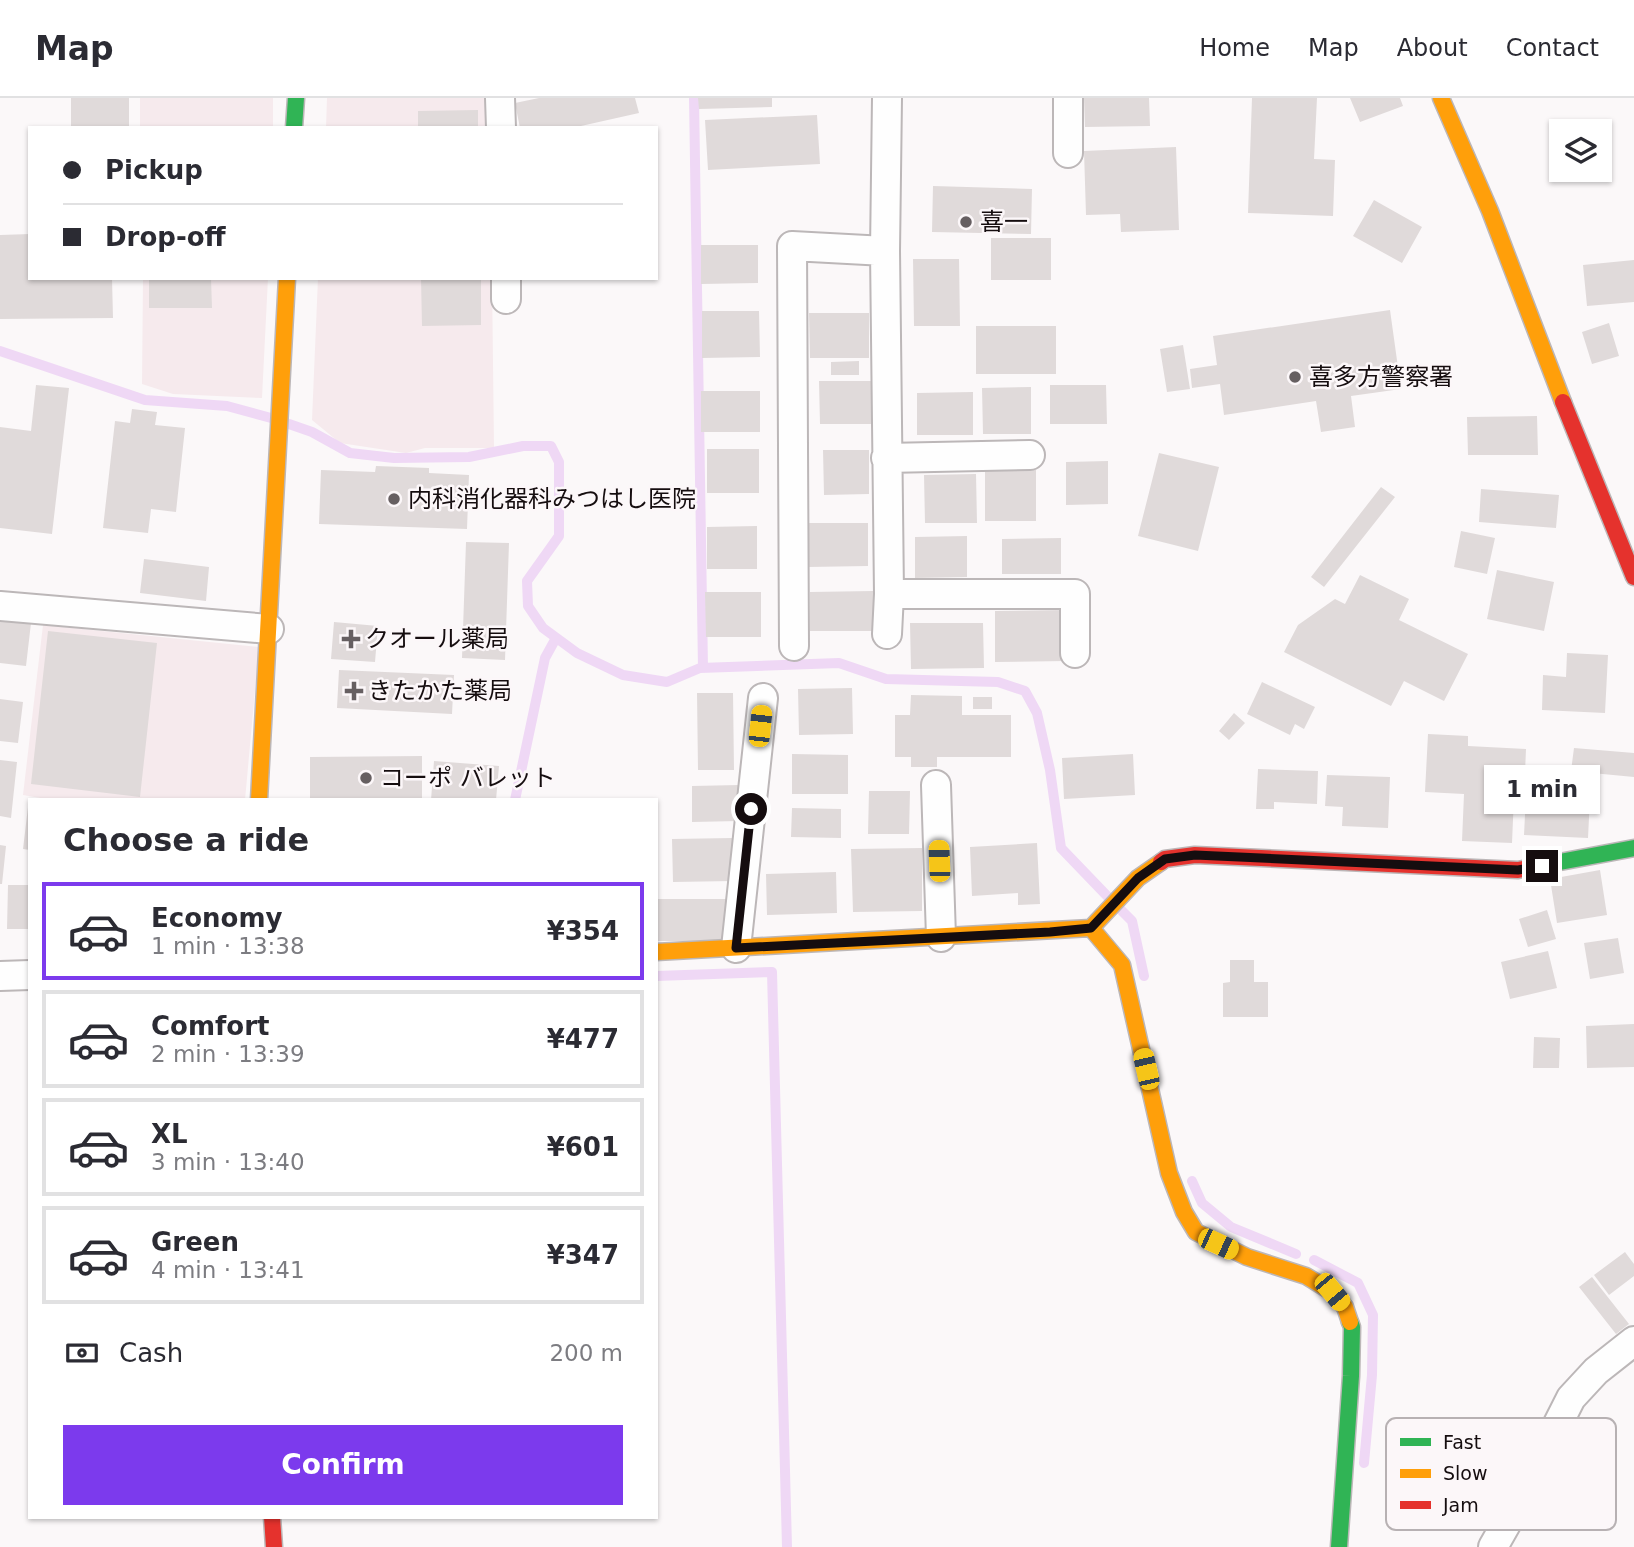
<!DOCTYPE html>
<meta charset="utf-8">
<style>
:root{--surface:#fff;--page:#f2f2f3;--text:#2b2b33;--muted:#7c7c81;--line:#e1e1e2;--accent:#7c3aed}
body{margin:0;font-family:"DejaVu Sans","Noto Sans JP",sans-serif;background:var(--page);color:var(--text);height:100vh;display:flex;flex-direction:column;font-size:26px;white-space:nowrap}
*{box-sizing:border-box;margin:0}
p{font-size:23px;color:var(--muted)}
.icon{flex:none;width:38px;height:38px;fill:none;stroke:currentColor;stroke-width:2;stroke-linecap:round;stroke-linejoin:round}
.map{position:relative;flex:1;overflow:hidden}
.sheet{position:absolute;left:28px;top:700px;width:630px;height:721px;display:flex;flex-direction:column;background:var(--surface);border-radius:0px;box-shadow:0 2px 5px #0004}
.sheet>*{flex:none}
.banner{position:absolute;left:28px;top:28px;width:630px;height:154px;border-radius:0px;box-shadow:0 2px 5px #0004;display:grid;align-content:center;height:154px;padding:0 35px;background:var(--surface)}
.buttons{position:absolute;left:1549px;top:21px;display:grid;gap:14px}
.buttons a{display:grid;place-items:center;width:63px;height:63px;border-radius:0px;background:var(--surface);box-shadow:0 2px 5px #0004;font-size:35px}
.end{position:absolute;width:32px;height:32px;margin:-16px;border:9px solid #150d0f;background:#fff;box-shadow:0 0 0 4px #fff}
.from{border-radius:50%}
.bubble{position:absolute;height:49px;border-radius:0px;background:var(--surface);box-shadow:0 2px 5px #0004;font-size:23px;font-weight:600;line-height:49px;text-align:center}
.car{position:absolute;width:21px;height:42px;margin:-21px -10px;border-radius:9px;box-shadow:0 0 5px 2px #0007;background:linear-gradient(#f5c518 24%,#345 0 40%,#f5c518 0 76%,#345 0 86%,#f5c518 0)}
.banner b{display:flex;align-items:center;gap:24px;height:66px;font-size:26px}
.banner b+b{border-top:2px solid var(--line)}
.banner i{width:18px;height:18px;background:var(--text)}
ul{padding:0;list-style:none}
li{display:flex;align-items:center;gap:21px;height:98px;margin:0 14px 10px;padding:0 21px;border:4px solid var(--line);border-radius:0px}
li div{flex:1}
li b{display:block;font-size:26px}
li em{font-style:normal;font-weight:600}
li.active{border-color:var(--accent)}
li>.icon{width:63px;height:63px;stroke-width:1.5}
h2{padding:0 35px;font-size:32px;line-height:84px}
.pay{display:flex;align-items:center;gap:18px;height:77px;padding:0 35px;font-size:26px}
.pay p{margin-inline-start:auto}
.cta{display:flex;gap:14px;margin-top:auto;padding:14px 35px}
.cta a{flex:1;height:80px;border-radius:0px;background:var(--accent);color:#fff;font-size:28px;font-weight:600;line-height:80px;text-align:center}
header{display:flex;align-items:center;gap:42px;box-sizing:border-box;height:98px;padding:0 35px;background:var(--surface);border-bottom:2px solid var(--line)}
header strong{font-size:33px}
nav{display:flex;gap:38px;margin-inline-start:auto;font-size:24px}
.map>svg:first-child{display:block}
.built{fill:#f6eaed}
.lines{fill:none;stroke-linecap:round;stroke-linejoin:round}
.stream{stroke:#efd8f5;stroke-width:10}
.building{fill:#e0dada}
.street-casing{stroke:#bcb7b8;stroke-width:32}
.fast-casing{stroke:#bcb7b8;stroke-width:19}
.slow-casing{stroke:#bcb7b8;stroke-width:19}
.jam-casing{stroke:#bcb7b8;stroke-width:19}
.street{stroke:#fefefe;stroke-width:28}
.fast{stroke:#30b455;stroke-width:16}
.slow{stroke:#ff9f0a;stroke-width:16}
.jam{stroke:#e5322d;stroke-width:16}
.route{stroke:#150d0f;stroke-width:9}
.poi-dot{fill:#665f61;stroke:#fcf7f9;stroke-width:2.5}
.labels{text-anchor:middle;dominant-baseline:central;stroke-width:5;stroke-linejoin:round;paint-order:stroke}
.poi-label{font-size:24px;fill:#150d0f;stroke:#fcf7f9;text-anchor:start}
.key{fill:#fcf7f9;stroke:#b7b1b3;stroke-width:2}
.key-label{font-size:19px;fill:#150d0f}
</style>
<header>
<strong>Map</strong>
<nav><a>Home</a><a>Map</a><a>About</a><a>Contact</a></nav>
</header>
<div class="map">
<svg width="1634" height="1449" viewBox="0 0 1634 1449">
<rect width="100%" height="100%" fill="#fbf8f9"/>
<path class="built" d="M140,0H273V30H140Z
M327,0H490V30H326Z
M143,180H268L262,300L173,296L142,286Z
M318,180H492L494,350H425L406,355L340,345L312,322Z
M43,527L259,549L245,702H52L23,697Z"/>
<g class="lines">
<path class="stream" d="M694,0L703,570
M0,253L145,302L227,308L271,320
M289,326L312,334L350,355L394,360L469,359L523,348H551L559,364V438L527,483L528,508L543,530L577,555L623,577L667,584L700,570L839,565L886,581L998,584L1025,593L1037,615L1050,672L1061,750L1110,801
M515,702L545,560L556,540
M1121,812L1132,823L1144,878
M656,878L772,874L787,1449
M1192,1083L1202,1105L1231,1129L1296,1156
M1314,1162L1358,1185L1373,1217L1372,1277L1364,1365"/>
</g>
<path class="building" d="M71,0H129V30H71Z
M539,0H635L639,15L572,30H520L515,5Z
M698,0H772V9L699,11Z
M1084,0H1149L1150,28L1085,29Z
M1252,0H1317L1314,61L1335,62L1333,118L1248,115Z
M1350,0H1400L1403,8L1360,24Z
M478,12V30H418V13Z
M817,17L820,66L708,72L705,22Z
M1176,49L1179,132L1121,134L1120,116L1086,117L1084,53Z
M933,88L1032,91L1031,136L932,134Z
M1374,102L1422,129L1402,165L1353,138Z
M30,136V180H112L113,220L0,221V137Z
M991,140H1051V182H991Z
M701,147H758V185L701,186Z
M913,161H959L960,228H914Z
M1634,162V204L1587,208L1583,167Z
M149,180H211L212,210H149Z
M421,180H481V227L422,228Z
M1390,212L1401,291L1351,298L1355,329L1321,334L1316,303L1224,317L1220,286L1192,290L1190,271L1217,267L1213,238Z
M702,213H759L760,259L702,260Z
M809,215H869V260H810Z
M1609,225L1619,258L1592,266L1582,234Z
M976,228H1056V276H976Z
M1183,247L1190,291L1167,294L1160,251Z
M859,263V277H831V264Z
M819,283H875V326H820Z
M36,287L69,290L52,436L0,430V329L31,333Z
M1050,287H1106L1107,326H1050Z
M1031,289V336H983L982,290Z
M701,293H760V334H701Z
M973,294V337H917V295Z
M132,311L157,314L155,327L185,330L176,414L151,411L148,435L103,430L115,323L130,325Z
M1537,318L1538,357H1468L1467,319Z
M707,351H759V395H707Z
M823,352H869V396L824,397Z
M1159,355L1219,369L1198,453L1138,438Z
M1108,363V406L1066,407V364Z
M376,368L429,370V375L469,377L467,431L319,426L321,372L375,374Z
M1036,372V423H985V373Z
M976,376L977,425H925L924,377Z
M1381,389L1395,399L1324,489L1311,479Z
M1481,391L1559,397L1556,430L1479,424Z
M808,425H868V468L808,469Z
M757,428V471H707V429Z
M1461,433L1495,440L1487,476L1454,469Z
M967,438V479L915,480V439Z
M1061,440V476H1002V441Z
M466,444L509,445L505,562L462,560Z
M144,461L209,469L206,503L140,495Z
M1497,472L1554,484L1544,533L1487,521Z
M1360,477L1409,501L1399,522L1468,556L1444,603L1404,583L1391,608L1284,554L1298,527L1335,501L1345,506Z
M873,493V533H810V494Z
M705,494H761V539H706Z
M1066,512V563L995,564V513Z
M0,521L31,525L26,568L0,565Z
M334,524L378,528L375,564L331,561Z
M910,525H983L984,570L911,571Z
M48,533L157,545L140,699L31,686Z
M1567,555L1608,557L1605,615L1542,612L1543,577L1566,579Z
M339,572L454,577L452,616L337,610Z
M1262,584L1315,609L1304,631L1295,626L1290,637L1247,616Z
M852,590L853,636L799,637L798,591Z
M697,595H733L734,672H698Z
M911,597L962,598V617H1011V659H937V669H911V659H895V617H910Z
M973,599H992V611H973Z
M0,601L23,604L18,645L0,643Z
M1234,615L1245,625L1229,642L1219,633Z
M1428,636L1468,638V648L1526,651L1524,699L1514,698L1512,745L1462,743L1464,696L1425,694Z
M1574,650L1634,655V679L1571,673Z
M792,656L848,657V696H792Z
M1133,656L1135,697L1064,701L1062,660Z
M422,658V702H310V659Z
M0,662L17,664L11,720L0,718Z
M434,663L499,668L496,702H431Z
M1258,671L1318,673L1317,706L1274,704V711H1256Z
M1527,676L1591,679L1588,740L1524,737Z
M1327,677L1390,679L1388,730L1342,728L1343,709L1325,708Z
M739,687V723L692,724V688Z
M869,693H910L909,736H868Z
M28,709H30V752L23,751Z
M792,710L841,711V740L791,739Z
M732,740L733,783L673,784L672,741Z
M1037,745L1040,806L1018,807V795L972,798L970,749Z
M0,747L6,748L2,786H0Z
M922,750V813L853,814L851,751Z
M1600,772L1607,817L1557,825L1550,781Z
M836,774L837,815L767,817L766,776Z
M8,787H30V831H7Z
M656,801H729V843H656Z
M1547,812L1556,841L1528,849L1519,821Z
M1618,840L1624,875L1590,881L1584,845Z
M1548,853L1557,890L1510,901L1501,864Z
M1230,862H1254V884H1268V919H1223V885L1230,884Z
M1634,926V969L1587,970L1586,928Z
M1534,939L1560,940L1559,970H1533Z
M1625,1154L1634,1166V1178L1609,1197L1594,1177Z
M1592,1179L1629,1226L1616,1236L1579,1189Z"/>
<g class="lines">
<g class="street-casing">
<path id="street" d="M500,0L501,30
M1068,0V55
M506,180V201
M886,360L1030,357
M889,496H1075V555
M0,508L269,531
M887,536L889,496L885,153L887,0
M794,548L792,148L885,153
M936,687L941,839
M736,850L763,600
M0,878L30,877
M1493,1449L1518,1405L1571,1300L1596,1273L1634,1243"/>
</g>
<g class="fast-casing">
<path id="fast" d="M294,30L296,0
M1533,769L1634,750
M1339,1449L1351,1278L1352,1229L1350,1224"/>
</g>
<g class="slow-casing">
<path id="slow" d="M1441,0L1490,113L1563,304
M259,702L287,180
M1091,830L1122,867L1169,1075L1184,1114L1196,1134L1247,1159L1306,1178L1332,1194L1345,1209L1350,1224
M656,854L1091,830L1138,780L1161,764"/>
</g>
<g class="jam-casing">
<path id="jam" d="M1563,304L1634,479
M1161,764L1165,761L1195,757L1518,772L1533,769
M272,1419L274,1449"/>
</g>
<use href="#street" class="street"/>
<use href="#fast" class="fast"/>
<use href="#slow" class="slow"/>
<use href="#jam" class="jam"/>
</g>
<g class="lines">
<path class="route" d="M751,711L736,850L1050,834L1091,830L1138,780L1165,761L1195,757L1518,772L1542,768"/>
</g>
<g class="poi-dot">
<circle cx="966" cy="124" r="7"/>
<circle cx="1295" cy="279" r="7"/>
<circle cx="394" cy="401" r="7"/>
<path d="M347.5 530.5h7v7h7v7h-7v7h-7v-7h-7v-7h7z"/>
<path d="M350.5 582.5h7v7h7v7h-7v7h-7v-7h-7v-7h7z"/>
<circle cx="366" cy="680" r="7"/>
</g>
<g class="labels">
<g class="poi-label">
<text x="980" y="124">喜一</text>
<text x="1309" y="279">喜多方警察署</text>
<text x="408" y="401">内科消化器科みつはし医院</text>
<text x="365" y="541">クオール薬局</text>
<text x="368" y="593">きたかた薬局</text>
<text x="380" y="680">コーポ バレット</text>
</g>
</g>
<rect x="1386" y="1320" width="230" height="112" rx="10" class="key"/>
<rect x="1400" y="1340" width="31" height="8" fill="#30b455"/>
<rect x="1400" y="1371" width="31" height="9" fill="#ff9f0a"/>
<rect x="1400" y="1403" width="31" height="8" fill="#e5322d"/>
<g class="key-label">
<text x="1443" y="1351">Fast</text>
<text x="1443" y="1382">Slow</text>
<text x="1443" y="1414">Jam</text>
</g>
</svg>
<div class="buttons">
<a><svg class="icon" aria-label="layers" viewBox="0 0 24 24"><path d="M12 4l9 5-9 5-9-5zM3 14l9 5 9-5"/></svg></a>
</div>
<i class="end from" style="left:751px;top:711px"></i>
<i class="end" style="left:1542px;top:768px"></i>
<div class="bubble" style="left:1484px;top:667px;width:116px">1 min</div>
<i class="car" style="left:760px;top:628px;rotate:6deg"></i>
<i class="car" style="left:939px;top:763px;rotate:358deg"></i>
<i class="car" style="left:1146px;top:971px;rotate:347deg"></i>
<i class="car" style="left:1218px;top:1146px;rotate:115deg"></i>
<i class="car" style="left:1332px;top:1194px;rotate:140deg"></i>
<div class="banner">
<b><i class="from"></i>Pickup</b>
<b><i></i>Drop-off</b>
</div>
<section class="sheet">
<h2>Choose a ride</h2>
<ul>
<li class="active"><svg class="icon" aria-label="car" viewBox="0 0 24 24"><path d="M5 17H2v-5l4-1 3-4h7l3 4 3 1v5h-3M9 17h6M6 11h13"/><circle cx="7" cy="17" r="2"/><circle cx="17" cy="17" r="2"/></svg><div><b>Economy</b><p>1 min · 13:38</p></div><em>¥354</em></li>
<li><svg class="icon" aria-label="car" viewBox="0 0 24 24"><path d="M5 17H2v-5l4-1 3-4h7l3 4 3 1v5h-3M9 17h6M6 11h13"/><circle cx="7" cy="17" r="2"/><circle cx="17" cy="17" r="2"/></svg><div><b>Comfort</b><p>2 min · 13:39</p></div><em>¥477</em></li>
<li><svg class="icon" aria-label="car" viewBox="0 0 24 24"><path d="M5 17H2v-5l4-1 3-4h7l3 4 3 1v5h-3M9 17h6M6 11h13"/><circle cx="7" cy="17" r="2"/><circle cx="17" cy="17" r="2"/></svg><div><b>XL</b><p>3 min · 13:40</p></div><em>¥601</em></li>
<li><svg class="icon" aria-label="car" viewBox="0 0 24 24"><path d="M5 17H2v-5l4-1 3-4h7l3 4 3 1v5h-3M9 17h6M6 11h13"/><circle cx="7" cy="17" r="2"/><circle cx="17" cy="17" r="2"/></svg><div><b>Green</b><p>4 min · 13:41</p></div><em>¥347</em></li>
</ul>
<div class="pay"><svg class="icon" aria-label="cash" viewBox="0 0 24 24"><path d="M3 7h18v10H3z"/><circle cx="12" cy="12" r="2"/></svg>Cash<p>200 m</p></div>
<div class="cta"><a>Confirm</a></div>
</section>
</div>
